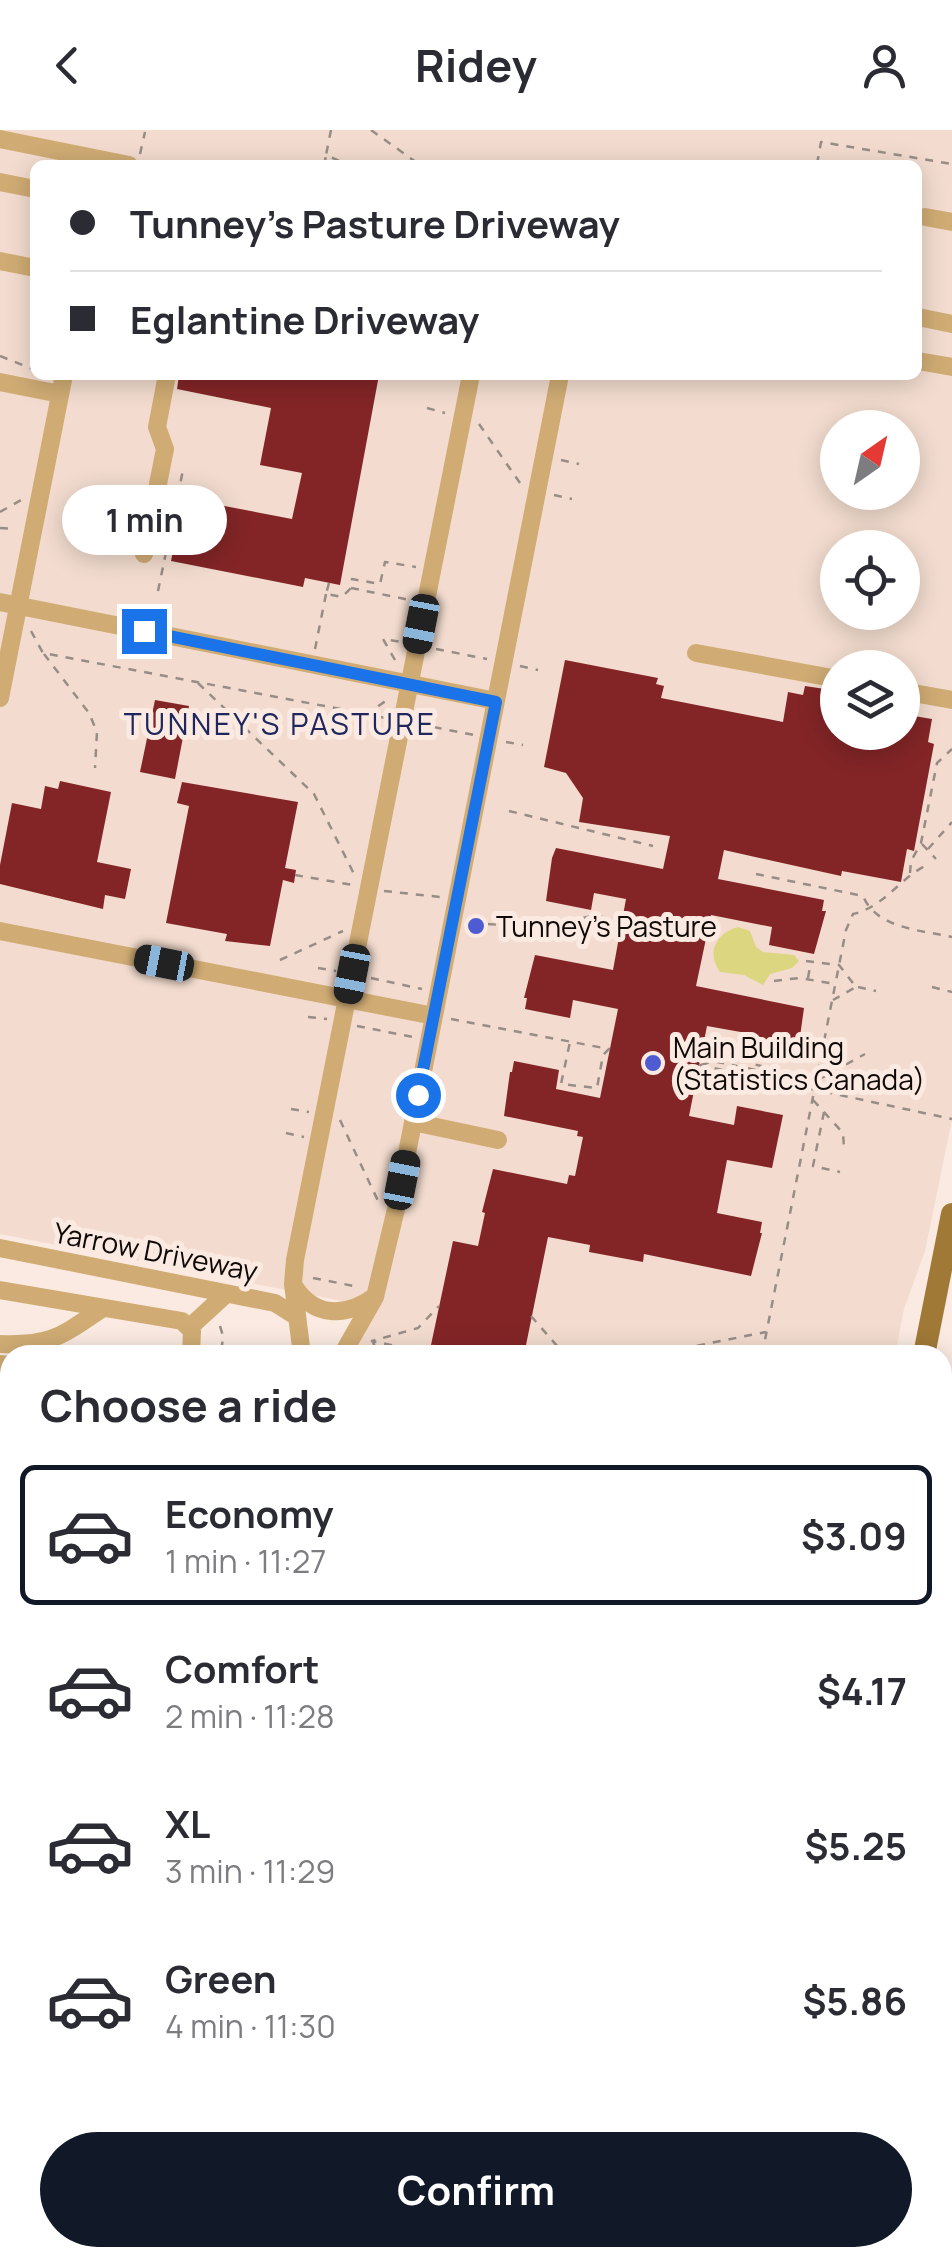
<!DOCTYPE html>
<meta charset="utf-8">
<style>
:root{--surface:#fff;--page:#f2f2f3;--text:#2b2b33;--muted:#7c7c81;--line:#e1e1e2;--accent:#111827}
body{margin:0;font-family:Manrope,sans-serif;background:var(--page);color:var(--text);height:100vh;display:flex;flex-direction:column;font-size:38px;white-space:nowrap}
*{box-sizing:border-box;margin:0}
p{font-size:32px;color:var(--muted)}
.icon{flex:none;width:55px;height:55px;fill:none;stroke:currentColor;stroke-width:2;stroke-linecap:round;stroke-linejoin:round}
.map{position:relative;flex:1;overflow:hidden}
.details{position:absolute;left:0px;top:1215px;width:952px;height:922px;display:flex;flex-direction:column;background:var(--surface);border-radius:30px 30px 0 0;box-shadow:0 5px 25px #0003}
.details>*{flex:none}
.hud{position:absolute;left:30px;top:30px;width:892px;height:220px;border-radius:15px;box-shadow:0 5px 25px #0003;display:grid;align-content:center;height:220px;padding:0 40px;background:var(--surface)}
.needle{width:65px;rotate:34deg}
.fabs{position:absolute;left:820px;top:280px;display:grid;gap:20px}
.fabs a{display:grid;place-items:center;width:100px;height:100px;border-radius:50%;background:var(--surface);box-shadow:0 5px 25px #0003;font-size:50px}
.end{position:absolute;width:45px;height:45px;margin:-22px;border:12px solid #1a73e8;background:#fff;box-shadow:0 0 0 5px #fff}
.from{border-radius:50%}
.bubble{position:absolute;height:70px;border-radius:35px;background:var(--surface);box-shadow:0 5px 25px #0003;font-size:32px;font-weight:700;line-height:70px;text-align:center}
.car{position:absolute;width:30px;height:60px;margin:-30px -15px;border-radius:12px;box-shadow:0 0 8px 2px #0007;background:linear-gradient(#222 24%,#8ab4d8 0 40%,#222 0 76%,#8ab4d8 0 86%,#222 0)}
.hud b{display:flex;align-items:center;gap:35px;height:95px;font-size:38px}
.hud b+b{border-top:2px solid var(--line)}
.hud i{width:25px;height:25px;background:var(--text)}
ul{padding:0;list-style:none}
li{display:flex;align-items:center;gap:30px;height:140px;margin:0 20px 15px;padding:0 20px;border:5px solid transparent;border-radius:15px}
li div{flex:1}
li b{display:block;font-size:38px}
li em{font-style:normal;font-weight:700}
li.selected{border-color:var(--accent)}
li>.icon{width:90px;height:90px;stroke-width:1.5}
h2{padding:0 40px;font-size:45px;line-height:120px}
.primary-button{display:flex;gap:20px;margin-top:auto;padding:20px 40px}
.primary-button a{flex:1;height:115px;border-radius:60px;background:var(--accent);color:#fff;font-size:40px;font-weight:700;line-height:115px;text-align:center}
header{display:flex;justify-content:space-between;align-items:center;height:130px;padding:0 40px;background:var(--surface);font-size:45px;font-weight:700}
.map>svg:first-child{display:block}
.built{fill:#f3dccf;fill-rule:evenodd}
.green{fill:#dbd67f}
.building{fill:#832527}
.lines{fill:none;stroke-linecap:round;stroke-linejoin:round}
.path{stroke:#988d86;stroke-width:2.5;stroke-dasharray:8 8;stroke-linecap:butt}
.minor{stroke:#d0ac74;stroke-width:18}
.major{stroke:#a07937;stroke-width:22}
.tram{stroke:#685f5a;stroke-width:2.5}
.path-bridge{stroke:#988d86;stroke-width:2.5;stroke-dasharray:8 8;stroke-linecap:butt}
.route{stroke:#1a73e8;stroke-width:12}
.poi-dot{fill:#4f5bd1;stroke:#faeae1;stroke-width:4}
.labels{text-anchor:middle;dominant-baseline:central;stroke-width:10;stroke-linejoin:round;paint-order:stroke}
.poi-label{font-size:28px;fill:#0f0a07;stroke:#faeae1;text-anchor:start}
.street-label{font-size:28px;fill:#0f0a07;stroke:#faeae1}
.neighbourhood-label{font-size:30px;letter-spacing:2.5px;fill:#20265e;stroke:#faeae1}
</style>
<header><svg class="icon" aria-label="back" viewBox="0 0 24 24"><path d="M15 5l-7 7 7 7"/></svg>Ridey<svg class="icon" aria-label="person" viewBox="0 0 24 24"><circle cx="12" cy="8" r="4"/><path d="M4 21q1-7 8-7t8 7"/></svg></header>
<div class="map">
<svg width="952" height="2137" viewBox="0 0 952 2137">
<rect width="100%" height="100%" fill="#faeae1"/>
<path class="built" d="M0,0H952V990L925,1121L904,1179L895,1225H350L358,1174L0,1104ZM35,35H918V245H35ZM838,298H902V362H838ZM838,418H902V482H838ZM838,538H902V602H838Z
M170,2128H771L769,2137H168Z"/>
<path class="green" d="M738,797L750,801L756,817L763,822L794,825L799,831L792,838L770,844L763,855L744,845L720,842C706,823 716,803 738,797Z"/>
<path class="building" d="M179,245H233L258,250L259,245H379L340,455L305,448L303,457L171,431L183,368L292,389L302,343L260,335L271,278L177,259Z
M565,530L658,548L656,554L664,556L661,568L783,592L788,562L803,565L805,556L838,561V602H902V584L932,589L928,612L934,614L914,721L907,719L901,752L842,741L841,746L724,720L718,749L824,770L822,781H826L814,824L769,815L772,797L711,785L696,856L804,878L798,921L795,920L792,931L748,922L752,904L707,896L689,986L734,995L737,976L783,985L772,1038L727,1030L717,1083L762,1092L760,1103H762L751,1146L644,1124L643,1132L589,1122L590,1115L548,1107L524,1225H488L431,1215L453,1111L478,1116L485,1083L482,1082L493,1039L567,1054L569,1045L575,1046L583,1007L577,1006L578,1001L504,986L510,942H512L514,931L559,940L556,959L600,968L618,879L573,870L570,888L525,879L527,868H524L535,825L613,840L626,769L594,763L591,780L546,771L552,728L556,718L663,739L670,706L579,692L583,668L566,643L544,637Z
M155,570L189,576L175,649L140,642Z
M60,651L111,662L97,732L131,739L125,769L105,765L103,779L0,754V735L12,673L41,679L45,656L58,659Z
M182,652L298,672L285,738L296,740L294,753L283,750L270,816L225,811L227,804L166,793L189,676L177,673Z"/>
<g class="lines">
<path class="path" d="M331,0L326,25L348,35
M371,0L420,35
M140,24L145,2
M817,34L821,12L952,34
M308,35V33
M324,35L326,26
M0,226L35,240
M427,278L445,283
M479,294L520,353
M561,330L579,334
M554,365L572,369
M0,382L21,370
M0,398L13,399
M329,453L326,464L342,467L351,458L352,449L380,454L385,432L416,437
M351,458L410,470
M158,461L183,340
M31,501L43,523L367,584
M315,519L326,464
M436,519L487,529
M44,524L89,583L97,602L95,638
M395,530L383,509L402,512
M520,536L538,540
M198,553L314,664L355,746
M385,588L367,584L387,570
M418,594L474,605
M506,612L523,615
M509,681L653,716
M922,714L936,729
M928,719L952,692
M910,743L911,731L921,713L937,633L952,619
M756,744L863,766C877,799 921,800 952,807
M295,745L353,755
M384,761L440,767
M488,794C514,796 542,799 569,792C585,788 589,784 607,788
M280,830L343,801
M806,831L839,835L856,857L833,870
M318,838L336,841
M371,848L422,859
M808,848L811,831
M774,851L799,848L836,854
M858,857L876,861
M932,857L952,862
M308,887L327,889
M451,889L609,919L603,925L597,958L561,954L570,912
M357,896L413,907
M751,924L749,933L765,937L771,951
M699,935L952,989
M701,935L713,931L770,943
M818,950L865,924
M813,970L843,1003L844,1018
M291,979L309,982
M824,982L813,1036L840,1042
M340,990L379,1073
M286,1003L304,1007
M313,1148L359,1157
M531,1186L565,1225
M220,1196L223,1206L221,1225
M373,1212L378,1225
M434,1215L430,1220L458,1225
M439,1225L372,1211L418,1198L439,1176
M650,1225L766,1202
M762,1225L846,800L853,784C884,777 898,750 925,736
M0,1259L1,1267
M0,1315H3
M942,1325L952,1326
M0,1336H10
M0,1344H10
M942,1379H952
M942,1385L952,1384
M942,1433H952"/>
<path class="minor" d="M0,9L129,35
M0,52L35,59
M925,87L952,92
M0,131L35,138
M918,187L952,194
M918,231L952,237
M0,252L60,264
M144,424L165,319L157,297L167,245
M0,472L496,571
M696,523L838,549
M902,561L952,570
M0,568L64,245
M0,801L434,886
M413,992L498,1010
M0,1118L275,1173L297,1187
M294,1156C314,1188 346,1187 374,1167
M0,1160L182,1191L192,1201L191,1225
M190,1197L226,1164
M0,1214C52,1216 61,1206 103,1178
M302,1225L293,1154L295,1130L471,245
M342,1225L375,1167L396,1079L560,245
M0,1234L10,1235
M942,1723L952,1725
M0,1808L10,1757
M0,1927L10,1929
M949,2099L952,2084
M145,2130L180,2137
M349,2137L350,2128
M548,2137L550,2128"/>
<path class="major" d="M924,1225L952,1084
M0,1368L10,1369
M942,1407L952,1408
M746,2137L748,2128"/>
<path class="tram" d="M0,1298L10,1299
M942,1359L952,1360"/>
<path class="path-bridge" d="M0,1266H5"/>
</g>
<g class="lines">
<path class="route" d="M144,501L496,572L418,965"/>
</g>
<g class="poi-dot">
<circle cx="476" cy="796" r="10"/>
<circle cx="653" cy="933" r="10"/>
</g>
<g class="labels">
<g class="poi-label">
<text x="496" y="796">Tunney's Pasture</text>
<text x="673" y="917">Main Building<tspan x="673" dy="32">(Statistics Canada)</tspan></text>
</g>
<g class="street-label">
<text transform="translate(156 1121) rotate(11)">Yarrow Driveway</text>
</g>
<g class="neighbourhood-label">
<text x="280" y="593">TUNNEY'S PASTURE</text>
</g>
</g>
</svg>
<div class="fabs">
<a><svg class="needle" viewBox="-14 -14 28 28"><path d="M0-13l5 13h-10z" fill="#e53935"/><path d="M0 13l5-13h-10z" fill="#7c7c81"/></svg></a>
<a><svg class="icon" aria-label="locate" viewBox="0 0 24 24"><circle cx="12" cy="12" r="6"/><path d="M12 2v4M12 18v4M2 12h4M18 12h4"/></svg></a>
<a><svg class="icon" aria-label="layers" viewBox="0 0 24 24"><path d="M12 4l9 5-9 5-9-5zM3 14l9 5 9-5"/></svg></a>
</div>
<i class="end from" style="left:418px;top:965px"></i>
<i class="end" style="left:144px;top:501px"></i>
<div class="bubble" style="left:62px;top:355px;width:165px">1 min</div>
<i class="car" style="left:421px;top:494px;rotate:191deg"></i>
<i class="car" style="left:164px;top:833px;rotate:281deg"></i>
<i class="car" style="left:352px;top:844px;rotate:191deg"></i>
<i class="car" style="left:402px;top:1050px;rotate:11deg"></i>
<div class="hud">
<b><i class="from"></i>Tunney's Pasture Driveway</b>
<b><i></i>Eglantine Driveway</b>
</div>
<section class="details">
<h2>Choose a ride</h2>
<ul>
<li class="selected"><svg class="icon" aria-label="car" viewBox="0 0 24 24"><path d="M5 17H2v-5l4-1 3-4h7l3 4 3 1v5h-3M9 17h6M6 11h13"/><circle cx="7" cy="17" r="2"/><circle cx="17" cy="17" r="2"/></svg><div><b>Economy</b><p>1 min · 11:27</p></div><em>$3.09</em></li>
<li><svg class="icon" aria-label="car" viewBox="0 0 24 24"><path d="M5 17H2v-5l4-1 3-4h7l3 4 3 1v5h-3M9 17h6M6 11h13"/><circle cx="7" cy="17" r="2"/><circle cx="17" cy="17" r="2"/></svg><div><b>Comfort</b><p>2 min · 11:28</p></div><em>$4.17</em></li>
<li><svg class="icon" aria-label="car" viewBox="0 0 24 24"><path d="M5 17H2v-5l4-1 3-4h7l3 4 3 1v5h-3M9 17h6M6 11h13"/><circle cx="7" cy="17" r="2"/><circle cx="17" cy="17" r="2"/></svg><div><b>XL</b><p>3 min · 11:29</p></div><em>$5.25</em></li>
<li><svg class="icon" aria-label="car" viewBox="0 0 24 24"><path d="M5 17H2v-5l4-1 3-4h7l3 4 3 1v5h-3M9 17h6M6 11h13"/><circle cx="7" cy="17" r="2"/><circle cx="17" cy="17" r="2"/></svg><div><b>Green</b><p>4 min · 11:30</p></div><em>$5.86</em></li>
</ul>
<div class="primary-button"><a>Confirm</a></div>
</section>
</div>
